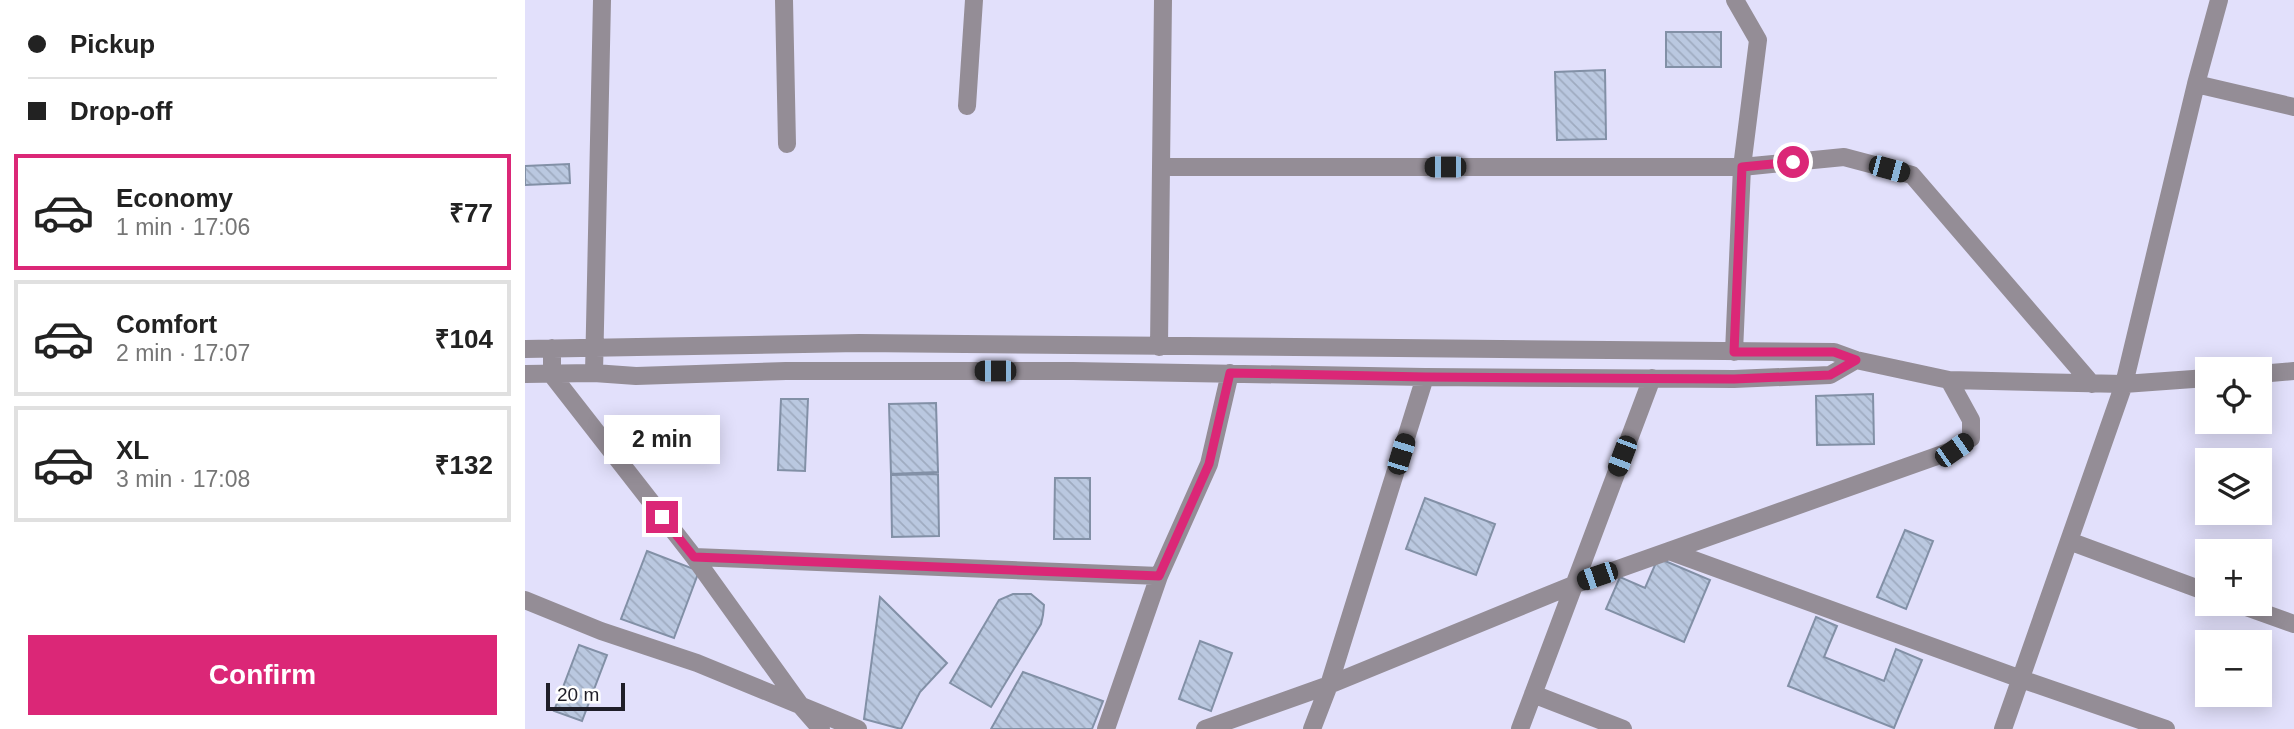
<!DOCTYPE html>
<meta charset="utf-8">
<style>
:root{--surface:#fff;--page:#f6f6f6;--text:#222;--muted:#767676;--line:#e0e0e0;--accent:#db2777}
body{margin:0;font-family:Arial,sans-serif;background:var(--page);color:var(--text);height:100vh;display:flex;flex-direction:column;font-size:26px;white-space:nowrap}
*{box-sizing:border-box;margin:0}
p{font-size:23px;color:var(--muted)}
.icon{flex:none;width:38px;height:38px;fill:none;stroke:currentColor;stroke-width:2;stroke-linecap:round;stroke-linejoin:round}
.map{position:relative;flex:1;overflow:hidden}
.panel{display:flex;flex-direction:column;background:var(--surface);width:525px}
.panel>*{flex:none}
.top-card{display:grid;align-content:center;height:154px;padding:0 28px;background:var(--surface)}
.fabs{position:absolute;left:1670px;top:357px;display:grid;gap:14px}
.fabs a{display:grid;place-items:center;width:77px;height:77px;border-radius:0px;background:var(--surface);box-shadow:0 4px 18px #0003;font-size:35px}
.scale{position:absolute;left:21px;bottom:18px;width:79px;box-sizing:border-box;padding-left:7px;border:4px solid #1f1e28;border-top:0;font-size:19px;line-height:24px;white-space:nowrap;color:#1f1e28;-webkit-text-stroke:5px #fff;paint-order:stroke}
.end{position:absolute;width:32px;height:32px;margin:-16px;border:9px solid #db2777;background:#fff;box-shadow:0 0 0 4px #fff}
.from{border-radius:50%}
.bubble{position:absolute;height:49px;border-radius:0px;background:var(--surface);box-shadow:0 4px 18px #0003;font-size:23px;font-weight:600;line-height:49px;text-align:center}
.car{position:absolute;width:21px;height:42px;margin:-21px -10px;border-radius:9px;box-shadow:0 0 5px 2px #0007;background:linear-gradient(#222 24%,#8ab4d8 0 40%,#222 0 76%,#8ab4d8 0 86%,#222 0)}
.top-card b{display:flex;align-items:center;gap:24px;height:66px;font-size:26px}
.top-card b+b{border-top:2px solid var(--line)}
.top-card i{width:18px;height:18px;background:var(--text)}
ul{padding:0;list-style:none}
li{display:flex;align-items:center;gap:21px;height:116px;margin:0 14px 10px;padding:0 14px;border:4px solid var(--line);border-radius:0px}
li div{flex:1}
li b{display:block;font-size:26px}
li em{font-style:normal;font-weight:600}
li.current{border-color:var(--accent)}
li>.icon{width:63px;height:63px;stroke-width:1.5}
.cta{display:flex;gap:14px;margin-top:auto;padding:14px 28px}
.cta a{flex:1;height:80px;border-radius:0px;background:var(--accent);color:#fff;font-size:28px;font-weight:600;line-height:80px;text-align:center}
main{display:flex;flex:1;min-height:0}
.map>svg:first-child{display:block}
.building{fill:url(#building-back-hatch);stroke:#8290a6;stroke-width:2}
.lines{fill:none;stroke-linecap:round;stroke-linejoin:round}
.street{stroke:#948d96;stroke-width:18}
.route{stroke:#db2777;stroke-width:9}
</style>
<main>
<section class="panel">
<div class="top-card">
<b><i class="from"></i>Pickup</b>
<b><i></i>Drop-off</b>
</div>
<ul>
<li class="current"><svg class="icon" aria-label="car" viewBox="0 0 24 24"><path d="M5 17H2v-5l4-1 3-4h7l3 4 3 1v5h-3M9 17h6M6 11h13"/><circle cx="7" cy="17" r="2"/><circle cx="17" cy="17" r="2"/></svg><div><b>Economy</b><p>1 min · 17:06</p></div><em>₹77</em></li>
<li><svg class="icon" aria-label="car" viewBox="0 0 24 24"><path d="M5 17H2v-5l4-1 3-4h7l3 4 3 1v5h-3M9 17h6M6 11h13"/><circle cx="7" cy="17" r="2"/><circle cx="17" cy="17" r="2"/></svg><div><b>Comfort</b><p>2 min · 17:07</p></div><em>₹104</em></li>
<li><svg class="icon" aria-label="car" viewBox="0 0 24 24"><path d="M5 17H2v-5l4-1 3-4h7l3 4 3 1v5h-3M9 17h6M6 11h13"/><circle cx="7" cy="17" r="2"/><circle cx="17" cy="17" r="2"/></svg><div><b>XL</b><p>3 min · 17:08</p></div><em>₹132</em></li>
</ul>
<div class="cta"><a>Confirm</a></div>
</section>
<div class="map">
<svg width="1769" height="729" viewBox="0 0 1769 729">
<defs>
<pattern id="building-back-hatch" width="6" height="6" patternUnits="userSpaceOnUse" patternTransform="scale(1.75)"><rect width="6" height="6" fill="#bac8e0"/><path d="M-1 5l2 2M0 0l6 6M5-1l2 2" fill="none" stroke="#9fabc0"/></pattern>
</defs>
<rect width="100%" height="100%" fill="#e2e0fb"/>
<path class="building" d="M1141,32H1196V67H1141Z
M1080,70L1081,139L1032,140L1030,72Z
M44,164L45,183L0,185V166Z
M1348,394L1349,444L1292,445L1291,396Z
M256,399H283L280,471L253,470Z
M411,403L413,472L366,474L364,404Z
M413,474L414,536L367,537L366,475Z
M530,478H565V539H529Z
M900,498L970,524L951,575L881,549Z
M1380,530L1408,541L1381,609L1352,597Z
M122,551L174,571L149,638L96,619Z
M1133,558L1185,580L1159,642L1081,609L1095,577L1120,588Z
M488,594H506L512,599L519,605L518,615L516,624L466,707L425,683L474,600Z
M355,597L422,663L395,692L376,729L339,719Z
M1291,617L1312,626L1299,657L1359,681L1371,649L1397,660L1369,728L1263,686Z
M675,641L707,653L686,711L654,699Z
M54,645L82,655L57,721L29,711Z
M498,672L578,701L567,729H466Z"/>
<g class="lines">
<path class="street" d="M259,0L262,144
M1671,84L1694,0
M442,106L449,0
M636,167L638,0
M634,347L636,167H1217L1319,157L1387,175L1567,384
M27,348V375L169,557L276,706L296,729
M0,349L334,343L1309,352L1331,360L1424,380L1599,384L1671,84L1769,107
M1209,352L1217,167L1233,40L1210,0
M69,373L77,0
M0,374L69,373L111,376L261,371H548L900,377L1209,379L1305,375L1331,360
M1734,374L1769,371
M1544,541L1682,592
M1144,551L1496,679L1641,729
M169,557L634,576L581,729
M634,576L684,464L705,373
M0,600L76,631L172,663L333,729
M1713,604L1769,624
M1008,694L1098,729
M680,729L804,685L1048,585L1429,450L1446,438V420L1424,380
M787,729L804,685L900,377
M995,729L1127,378
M1478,729L1599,384L1682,378"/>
</g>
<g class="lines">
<path class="route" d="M137,517L169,557L634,576L684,464L705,373L900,377L1209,379L1305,375L1331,360L1309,352H1209L1217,167L1268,162"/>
</g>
</svg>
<div class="fabs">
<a><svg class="icon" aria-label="locate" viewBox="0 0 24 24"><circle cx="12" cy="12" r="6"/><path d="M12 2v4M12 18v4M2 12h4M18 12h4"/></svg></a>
<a><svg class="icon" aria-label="layers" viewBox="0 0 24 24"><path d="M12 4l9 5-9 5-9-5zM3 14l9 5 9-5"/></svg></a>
<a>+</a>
<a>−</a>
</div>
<div class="scale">20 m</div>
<i class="end from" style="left:1268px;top:162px"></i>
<i class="end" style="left:137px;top:517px"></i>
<div class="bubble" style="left:79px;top:415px;width:116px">2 min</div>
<i class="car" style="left:920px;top:167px;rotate:270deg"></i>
<i class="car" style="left:1364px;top:169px;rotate:105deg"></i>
<i class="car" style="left:470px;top:371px;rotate:270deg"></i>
<i class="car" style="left:1429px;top:450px;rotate:55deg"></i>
<i class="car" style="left:876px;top:454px;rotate:17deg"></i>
<i class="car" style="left:1097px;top:456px;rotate:201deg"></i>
<i class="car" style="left:1072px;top:576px;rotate:251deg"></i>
</div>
</main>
